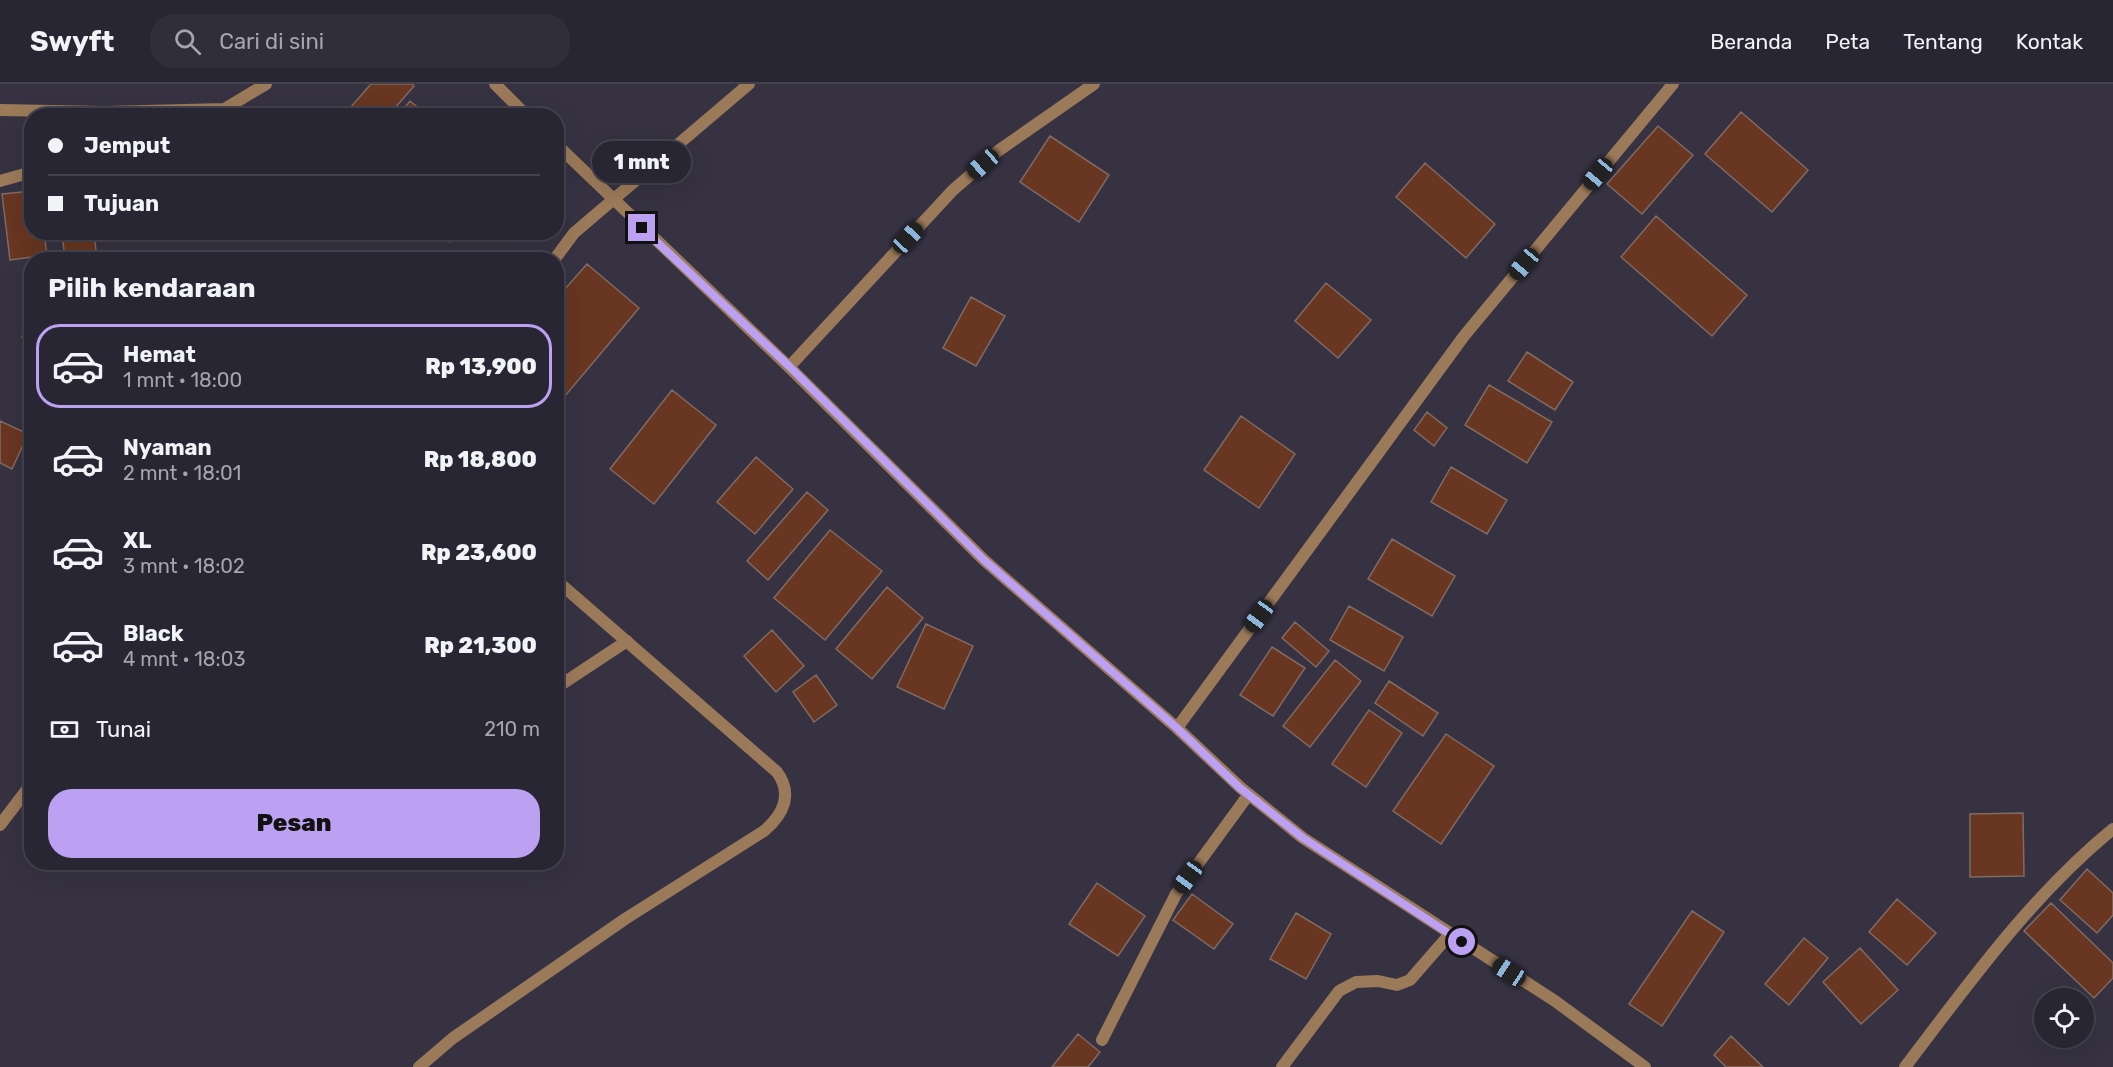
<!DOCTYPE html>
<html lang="id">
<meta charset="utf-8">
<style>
:root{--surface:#282632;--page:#302e3a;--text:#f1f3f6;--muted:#a5a5ac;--line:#44434d;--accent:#bca0f2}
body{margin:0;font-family:Rubik,sans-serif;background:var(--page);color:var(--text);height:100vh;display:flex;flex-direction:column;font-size:22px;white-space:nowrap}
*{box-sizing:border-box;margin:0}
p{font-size:20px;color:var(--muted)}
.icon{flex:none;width:33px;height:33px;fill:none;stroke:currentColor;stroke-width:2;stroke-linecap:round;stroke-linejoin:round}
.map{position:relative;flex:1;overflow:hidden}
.sheet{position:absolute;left:24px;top:168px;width:540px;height:618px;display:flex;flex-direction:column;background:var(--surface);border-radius:24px;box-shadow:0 6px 24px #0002,0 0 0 2px var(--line)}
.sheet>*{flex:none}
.hud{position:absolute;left:24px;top:24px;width:540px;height:132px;border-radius:24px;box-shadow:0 6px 24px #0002,0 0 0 2px var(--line);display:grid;align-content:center;height:132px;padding:0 24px;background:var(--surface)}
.tools{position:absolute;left:2034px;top:904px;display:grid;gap:12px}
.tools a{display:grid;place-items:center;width:60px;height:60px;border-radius:50%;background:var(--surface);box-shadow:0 6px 24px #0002,0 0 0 2px var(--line);font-size:30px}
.end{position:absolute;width:27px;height:27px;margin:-14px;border:8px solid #bca0f2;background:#111;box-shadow:0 0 0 3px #111}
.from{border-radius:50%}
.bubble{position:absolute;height:42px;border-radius:21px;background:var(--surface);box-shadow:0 6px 24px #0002,0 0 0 2px var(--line);font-size:20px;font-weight:800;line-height:42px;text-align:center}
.car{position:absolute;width:18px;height:36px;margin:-18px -9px;border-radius:8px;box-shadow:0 0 4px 2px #0007;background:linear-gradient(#222 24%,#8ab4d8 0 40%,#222 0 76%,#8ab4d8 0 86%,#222 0)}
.hud b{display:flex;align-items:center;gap:21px;height:57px;font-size:22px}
.hud b+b{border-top:2px solid var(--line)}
.hud i{width:15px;height:15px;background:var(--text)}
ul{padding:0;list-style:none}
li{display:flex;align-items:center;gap:18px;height:84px;margin:0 12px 9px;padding:0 12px;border:3px solid transparent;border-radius:24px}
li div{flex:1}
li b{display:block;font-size:22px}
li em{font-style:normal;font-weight:800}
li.active{border-color:var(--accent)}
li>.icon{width:54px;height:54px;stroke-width:1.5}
h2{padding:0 24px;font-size:27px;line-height:72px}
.pay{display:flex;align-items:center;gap:15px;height:66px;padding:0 24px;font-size:22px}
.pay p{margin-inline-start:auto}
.cta{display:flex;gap:12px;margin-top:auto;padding:12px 24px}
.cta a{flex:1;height:69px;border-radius:24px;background:var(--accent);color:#111;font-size:24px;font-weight:800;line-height:69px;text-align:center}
header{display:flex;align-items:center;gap:36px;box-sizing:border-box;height:84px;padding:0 30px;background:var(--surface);border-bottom:2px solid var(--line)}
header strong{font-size:28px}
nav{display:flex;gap:33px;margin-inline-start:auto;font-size:21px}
.search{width:420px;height:54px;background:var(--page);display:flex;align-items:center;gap:15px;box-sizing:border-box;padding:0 21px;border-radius:24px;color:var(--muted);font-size:22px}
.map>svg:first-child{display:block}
.building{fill:#683621;stroke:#806b63;stroke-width:1.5}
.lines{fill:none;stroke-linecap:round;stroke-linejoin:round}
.street{stroke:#9b7a59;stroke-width:12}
.route{stroke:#bca0f2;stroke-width:8}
</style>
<header>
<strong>Swyft</strong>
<div class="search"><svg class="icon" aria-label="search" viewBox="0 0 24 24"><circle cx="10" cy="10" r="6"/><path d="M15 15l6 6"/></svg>Cari di sini</div>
<nav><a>Beranda</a><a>Peta</a><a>Tentang</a><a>Kontak</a></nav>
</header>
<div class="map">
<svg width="2113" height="983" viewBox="0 0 2113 983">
<rect width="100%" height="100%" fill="#363242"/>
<path class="building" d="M371,0H412L414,2L388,32H343Z
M410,17L428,32H398Z
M1741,28L1808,86L1772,128L1705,70Z
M1658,42L1693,71L1642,130L1607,100Z
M1050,52L1109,91L1079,138L1020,98Z
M1425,79L1495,140L1466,174L1396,113Z
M32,107V148H44L47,171L10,176L2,110Z
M1656,132L1747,211L1712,252L1621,173Z
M62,148H94L97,176H65Z
M440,148H459L450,158Z
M587,180L639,224L565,312L556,304V215Z
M1326,199L1371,236L1338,274L1295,237Z
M971,213L1005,232L976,282L943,264Z
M32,216V256L22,253Z
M1527,268L1573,298L1555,326L1508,297Z
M1489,301L1552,338L1527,379L1465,341Z
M672,306L716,341L654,420L610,385Z
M1427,328L1447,344L1434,362L1414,346Z
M1241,332L1295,370L1259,424L1204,386Z
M0,337L28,350L12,385L0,379Z
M756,373L793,405L755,450L717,418Z
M1451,383L1507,416L1487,450L1431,418Z
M807,408L828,426L768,496L747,477Z
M830,446L882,487L825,556L774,514Z
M1392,455L1455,492L1432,532L1368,495Z
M887,503L923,534L872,595L836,565Z
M1349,522L1403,553L1384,587L1330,556Z
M1295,538L1329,567L1316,583L1282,554Z
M926,540L973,562L944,625L897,603Z
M772,546L804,582L776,608L744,572Z
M1272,563L1305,584L1273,632L1240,611Z
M1335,576L1361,597L1310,663L1283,642Z
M816,591L837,621L814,638L793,608Z
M1389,597L1438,629L1423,652L1375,619Z
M1369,626L1402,649L1366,703L1332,680Z
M1446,650L1494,682L1441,760L1393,727Z
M2023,729L2024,792L1970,793V730Z
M2087,785L2113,809V831L2097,849L2060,816Z
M1097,799L1145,832L1118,872L1069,840Z
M1192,810L1233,840L1214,865L1173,836Z
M1897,815L1936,849L1907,881L1869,848Z
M2051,819L2113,879V894L2094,914L2024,847Z
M1692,827L1724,848L1662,942L1629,920Z
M1296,829L1331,850L1306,895L1270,875Z
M1804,854L1828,874L1789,921L1765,900Z
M1860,864L1898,906L1861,940L1823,898Z
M1078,950L1100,968L1088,983H1052Z
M1731,952L1763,983H1726L1714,971Z"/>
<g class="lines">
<path class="street" d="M495,0L527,32
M0,26L105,28L225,25
M218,29L266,0
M556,60L789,283L984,476L1177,644L1241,704L1303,754L1555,917L1645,983
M0,97L32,88
M554,176L574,149L749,0
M789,283L953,106L998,67L1094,0
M556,604L627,557
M1177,644L1464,252L1673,0
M0,741L32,699
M1102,956L1176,810L1249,710
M419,983L453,954L625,835L764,747C784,730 793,710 777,688L556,496
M1282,983L1339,907L1356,898L1378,897L1397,901L1410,896L1450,850
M1905,983C1969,899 2031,812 2113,745"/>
</g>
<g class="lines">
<path class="route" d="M642,144L789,282L984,476L1177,644L1240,704L1303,754L1462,858"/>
</g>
</svg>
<div class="tools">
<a><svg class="icon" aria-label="locate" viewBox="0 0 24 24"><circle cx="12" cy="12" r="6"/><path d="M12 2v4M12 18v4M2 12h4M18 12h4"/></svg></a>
</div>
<i class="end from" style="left:1462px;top:858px"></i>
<i class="end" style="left:642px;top:144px"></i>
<div class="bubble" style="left:592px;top:57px;width:99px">1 mnt</div>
<i class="car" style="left:983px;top:80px;rotate:229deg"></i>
<i class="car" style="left:1598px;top:90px;rotate:220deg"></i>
<i class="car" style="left:908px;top:154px;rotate:43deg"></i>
<i class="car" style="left:1524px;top:180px;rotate:220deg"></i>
<i class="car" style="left:1259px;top:532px;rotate:216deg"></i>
<i class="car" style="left:1188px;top:793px;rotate:216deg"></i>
<i class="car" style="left:1509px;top:888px;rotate:303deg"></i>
<div class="hud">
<b><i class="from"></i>Jemput</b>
<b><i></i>Tujuan</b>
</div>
<section class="sheet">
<h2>Pilih kendaraan</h2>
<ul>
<li class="active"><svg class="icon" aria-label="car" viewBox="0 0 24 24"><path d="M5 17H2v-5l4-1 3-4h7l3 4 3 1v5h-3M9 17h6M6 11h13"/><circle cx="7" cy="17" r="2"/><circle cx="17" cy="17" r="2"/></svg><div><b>Hemat</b><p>1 mnt · 18:00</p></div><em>Rp 13,900</em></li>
<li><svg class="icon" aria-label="car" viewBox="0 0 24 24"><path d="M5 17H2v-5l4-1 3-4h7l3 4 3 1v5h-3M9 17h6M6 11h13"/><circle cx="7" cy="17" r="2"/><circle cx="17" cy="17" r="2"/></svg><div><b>Nyaman</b><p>2 mnt · 18:01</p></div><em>Rp 18,800</em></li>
<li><svg class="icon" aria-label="car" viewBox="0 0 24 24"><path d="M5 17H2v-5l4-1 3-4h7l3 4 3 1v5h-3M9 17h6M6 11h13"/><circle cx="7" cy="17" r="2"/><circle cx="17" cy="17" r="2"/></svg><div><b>XL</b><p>3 mnt · 18:02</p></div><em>Rp 23,600</em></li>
<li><svg class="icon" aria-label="car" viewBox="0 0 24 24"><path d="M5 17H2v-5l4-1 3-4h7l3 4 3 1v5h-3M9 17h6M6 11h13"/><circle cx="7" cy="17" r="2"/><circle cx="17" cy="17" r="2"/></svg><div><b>Black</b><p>4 mnt · 18:03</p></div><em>Rp 21,300</em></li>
</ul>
<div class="pay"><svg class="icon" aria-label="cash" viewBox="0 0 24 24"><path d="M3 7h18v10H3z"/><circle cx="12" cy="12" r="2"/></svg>Tunai<p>210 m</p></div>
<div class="cta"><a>Pesan</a></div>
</section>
</div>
